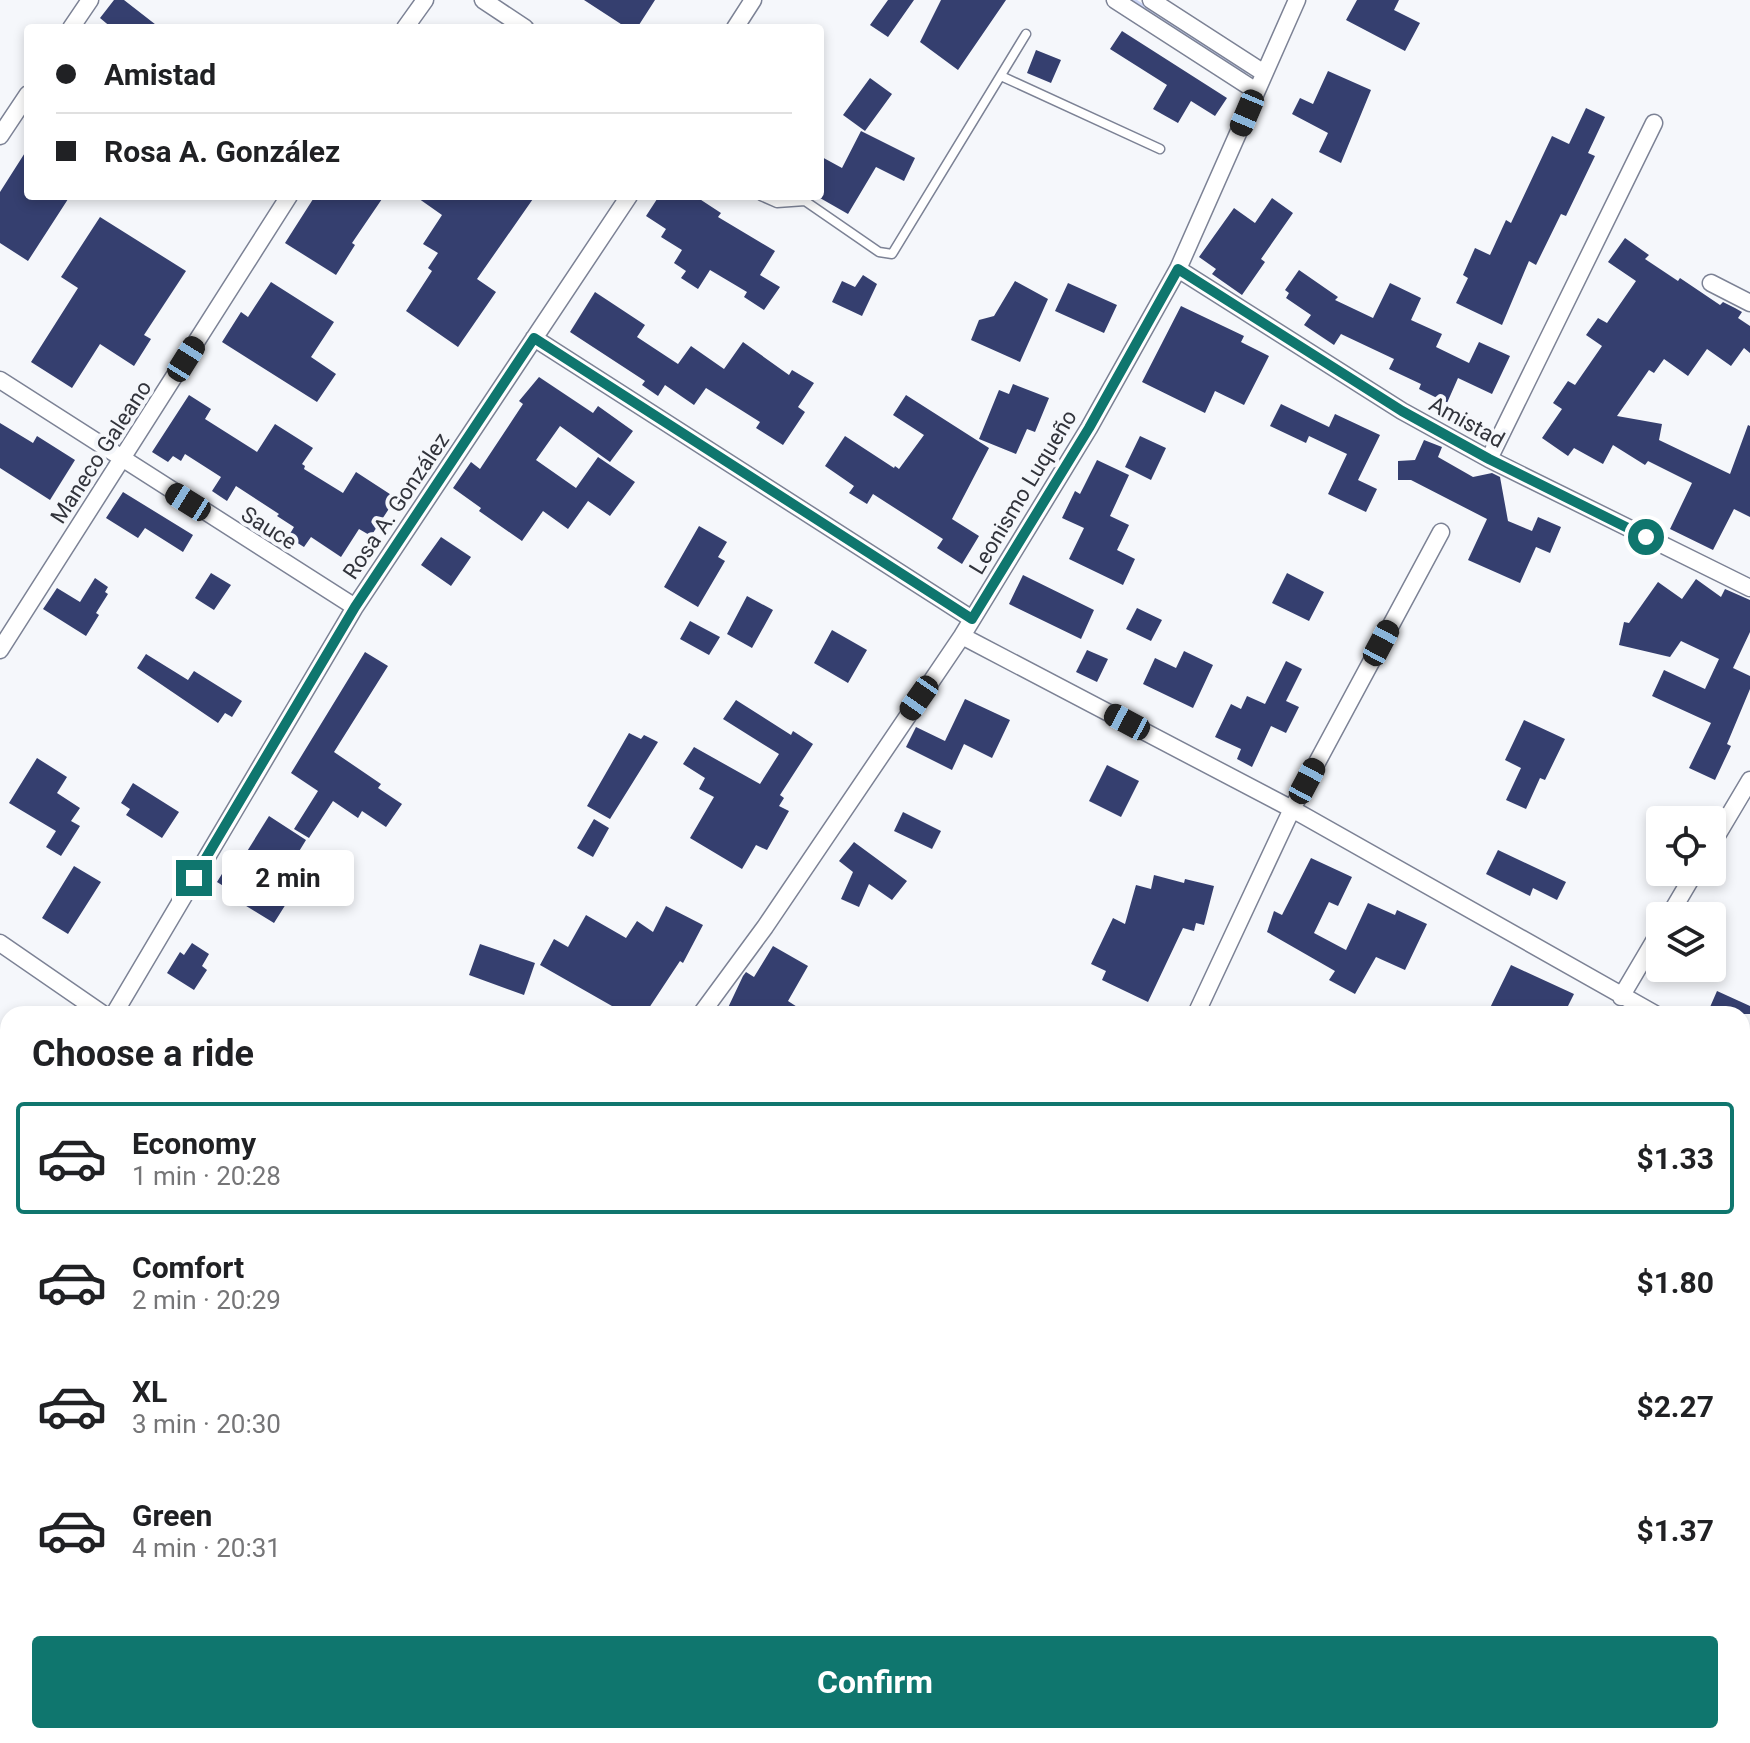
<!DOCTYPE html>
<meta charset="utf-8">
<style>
:root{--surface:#fff;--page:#f6f6f6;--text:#202124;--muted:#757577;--line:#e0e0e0;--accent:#0f766e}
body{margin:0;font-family:Roboto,sans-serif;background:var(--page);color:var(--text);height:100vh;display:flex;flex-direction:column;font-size:30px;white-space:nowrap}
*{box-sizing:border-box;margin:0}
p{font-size:26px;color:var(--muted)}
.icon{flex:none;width:44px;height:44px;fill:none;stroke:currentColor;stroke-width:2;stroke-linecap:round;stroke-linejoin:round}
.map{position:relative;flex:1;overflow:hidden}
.side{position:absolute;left:0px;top:1006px;width:1750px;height:738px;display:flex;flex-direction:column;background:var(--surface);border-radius:24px 24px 0 0;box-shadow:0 4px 12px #0003}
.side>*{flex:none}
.guide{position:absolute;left:24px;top:24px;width:800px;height:176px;border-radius:8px;box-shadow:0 4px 12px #0003;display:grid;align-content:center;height:176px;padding:0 32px;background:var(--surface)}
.fabs{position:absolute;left:1646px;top:806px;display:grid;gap:16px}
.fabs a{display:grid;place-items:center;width:80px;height:80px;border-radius:8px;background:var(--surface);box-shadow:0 4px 12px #0003;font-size:40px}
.end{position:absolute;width:36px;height:36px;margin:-18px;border:10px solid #0f766e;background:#fff;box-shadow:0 0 0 4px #fff}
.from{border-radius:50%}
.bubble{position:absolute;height:56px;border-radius:8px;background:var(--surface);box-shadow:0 4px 12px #0003;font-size:26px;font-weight:700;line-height:56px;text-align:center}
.car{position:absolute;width:24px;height:48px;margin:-24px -12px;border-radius:10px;box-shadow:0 0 6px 2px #0007;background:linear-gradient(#222 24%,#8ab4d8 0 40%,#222 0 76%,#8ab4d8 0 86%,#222 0)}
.guide b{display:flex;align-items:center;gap:28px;height:76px;font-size:30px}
.guide b+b{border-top:2px solid var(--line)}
.guide i{width:20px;height:20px;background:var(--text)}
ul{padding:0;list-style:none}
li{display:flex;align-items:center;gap:24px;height:112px;margin:0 16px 12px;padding:0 16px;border:4px solid transparent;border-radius:8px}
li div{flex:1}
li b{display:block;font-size:30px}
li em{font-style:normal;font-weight:700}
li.active{border-color:var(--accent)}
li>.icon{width:72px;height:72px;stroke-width:1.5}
h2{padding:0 32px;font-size:36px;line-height:96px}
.primary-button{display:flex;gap:16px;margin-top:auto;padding:16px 32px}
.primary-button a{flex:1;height:92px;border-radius:8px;background:var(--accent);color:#fff;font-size:32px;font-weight:700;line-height:92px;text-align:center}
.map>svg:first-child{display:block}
.built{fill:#e5eafb}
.green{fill:#cbd5f6}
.building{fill:#353f6f}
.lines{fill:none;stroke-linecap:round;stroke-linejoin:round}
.service-casing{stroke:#7c8295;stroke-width:11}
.minor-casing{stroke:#7c8295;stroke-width:19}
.primary-casing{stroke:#8b8459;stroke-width:29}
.motorway-casing{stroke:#8b8459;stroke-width:33}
.service{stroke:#fff;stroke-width:8}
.minor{stroke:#fff;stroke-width:16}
.primary{stroke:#d6cfa5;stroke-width:26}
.motorway{stroke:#bbaf69;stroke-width:30}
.route{stroke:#0f766e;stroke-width:10}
.labels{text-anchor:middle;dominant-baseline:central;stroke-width:8;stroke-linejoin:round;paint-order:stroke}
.street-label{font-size:22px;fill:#31333b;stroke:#f5f7fb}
</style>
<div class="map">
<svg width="1750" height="1743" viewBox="0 0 1750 1743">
<rect width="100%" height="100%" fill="#f5f7fb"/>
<path class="built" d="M1750,1593V1743H1692L1693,1736H1742V1594Z
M50,1736H138L155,1743H67Z
M197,1736H526L533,1743H215Z
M1123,1736H1273L1272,1743H1119Z"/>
<path class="green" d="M1130,0H1137L1247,73L1245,74Z
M0,1605L5,1606L3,1616L8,1619V1656L0,1653Z
M216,1736H252L270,1743H234Z
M410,1736H522L530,1743H410Z
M1273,1736H1693L1692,1743H1272Z"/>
<path class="building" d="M114,0H124L160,28H112L100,18Z
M584,0H655L637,28H627Z
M888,0H914L888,37L870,25Z
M941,0H1006L958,70L920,42Z
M1357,0H1399L1394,10L1420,23L1405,51L1346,20Z
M1122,31L1227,98L1215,116L1191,101L1178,123L1153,109L1167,85L1110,49Z
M1036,50L1061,60L1051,83L1027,73Z
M1328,71L1371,90L1341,163L1319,152L1328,133L1292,114L1300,98L1313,104Z
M870,78L892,94L865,131L843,115Z
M1586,108L1605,117L1588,153L1595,156L1566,216L1561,214L1536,265L1529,261L1502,325L1456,303L1468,278L1463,275L1475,248L1490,255L1506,220L1511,223L1552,136L1569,144Z
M861,131L915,158L904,181L876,167L848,214L820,198V156L842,168Z
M28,148V196H70L28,261L0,243V192Z
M315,196H384L352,243L355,245L336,275L285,243Z
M415,196H535L477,279L496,292L458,347L406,311L432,271L428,268L438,253L423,244L442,215Z
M659,196H695L721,213L718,217L775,251L760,275L780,287L764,310L744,297L747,292L710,270L698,289L681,278L686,271L674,263L682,250L661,237L666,229L646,216Z
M1272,198L1293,213L1261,259L1265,262L1242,295L1212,274L1216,269L1199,257L1234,208L1255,223Z
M100,217L186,271L144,335L151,339L134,366L100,344L72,388L31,362L78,288L61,277Z
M1625,238L1649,255L1645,259L1678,281L1680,278L1720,305L1723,302L1735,308L1742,312L1738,318L1750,326V353L1744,348L1731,366L1707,349L1688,376L1664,359L1654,373L1649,370L1617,416L1662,424L1659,440L1730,474L1748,425L1750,426V517L1734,509L1713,550L1670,529L1692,483L1648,461L1645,465L1613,445L1603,464L1574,448L1568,456L1542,438L1562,409L1553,403L1568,381L1575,385L1602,346L1586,335L1598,318L1607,323L1636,281L1608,262Z
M1299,270L1338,297L1335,300L1373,318L1390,283L1421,298L1411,320L1442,334L1436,347L1469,363L1479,342L1510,356L1492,394L1458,378L1447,403L1419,389L1421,384L1389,369L1394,359L1341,334L1334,345L1304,325L1311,315L1286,298L1289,293L1285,290Z
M863,275L877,284L862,316L832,302L842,281L855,287Z
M1015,281L1048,299L1020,362L971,340L979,320L994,316Z
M271,282L334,322L311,357L336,374L317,402L222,342L241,312L248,317Z
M1068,283L1117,305L1104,333L1055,311Z
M595,292L645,325L637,337L678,364L691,346L724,369L743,342L789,375L792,370L814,383L798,407L805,412L783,445L756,428L760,422L706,388L694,405L665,385L658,396L642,385L645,381L570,332Z
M1181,306L1244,336L1241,342L1269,356L1244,405L1215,391L1205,413L1142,382Z
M539,377L593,413L598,406L633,431L610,462L560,426L536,460L576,488L598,457L635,482L610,516L588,501L568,529L543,511L522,541L479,511L481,508L453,488L471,462L480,469L523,404L519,401Z
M1013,384L1049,398L1035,432L1027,429L1016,454L979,439L999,390L1009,394Z
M189,395L211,409L205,419L257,452L275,424L313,448L302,464L305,466L304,469L343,493L356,472L396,498L371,536L359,529L341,557L311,537L304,547L288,537L294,527L277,516L279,514L236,486L227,501L212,491L221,477L185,454L181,461L173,456L168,462L152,452Z
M906,395L989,448L952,519L979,536L962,564L937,548L943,539L873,494L867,504L849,493L854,486L825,466L845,436L894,468L895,466L899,469L924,435L893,415Z
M1281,404L1329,427L1335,414L1380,435L1358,480L1377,489L1366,512L1328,494L1347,454L1309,436L1306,443L1270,426Z
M0,423L33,443L37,436L75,460L50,500L0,468Z
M1140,436L1166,448L1151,480L1125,467Z
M1424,440L1442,447L1438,457L1473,477L1492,473L1500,477L1508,521L1532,531L1538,517L1561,527L1550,553L1536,547L1520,583L1468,560L1487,519L1411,480H1398V461L1415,460Z
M1097,460L1129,475L1110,516L1129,525L1117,550L1135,559L1123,585L1069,559L1084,528L1062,518L1075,491L1080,494Z
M123,492L193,535L183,552L145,528L138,538L106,518Z
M699,526L727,542L718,557L725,561L698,607L664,587Z
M441,537L471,557L451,586L421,565Z
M211,573L231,585L214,610L195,598Z
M1287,573L1324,592L1309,621L1272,603Z
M1023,575L1094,610L1081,639L1009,604Z
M95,578L108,587L105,592L108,594L96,613L99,615L86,636L43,609L57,588L80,602Z
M1696,579L1721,597L1725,589L1750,600V632L1733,668L1750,676V689L1727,744L1731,746L1715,780L1689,768L1711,723L1652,696L1664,670L1705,689L1719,659L1681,641L1670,657L1619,645L1624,622L1629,623L1658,582L1682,599Z
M747,596L773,610L752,648L727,634Z
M1137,608L1162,620L1151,641L1126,629Z
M690,621L720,637L709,655L680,639Z
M832,630L867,650L848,683L814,663Z
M1087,650L1108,659L1097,682L1076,672Z
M1184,651L1213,665L1193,708L1143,684L1155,658L1176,668Z
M365,652L388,666L334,752L381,784L378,788L402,804L386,827L362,811L358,818L333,801L309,838L294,829L318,791L291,773Z
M146,654L188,680L194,671L242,701L232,717L225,713L218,723L137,668Z
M1286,661L1302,669L1286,701L1299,707L1286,733L1271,726L1252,767L1237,759L1241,749L1215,737L1231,704L1241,709L1247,696L1265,704Z
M965,699L1010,720L992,758L964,744L952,770L906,747L916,727L945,741Z
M736,700L791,735L793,731L813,744L780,795L784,798L779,806L789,811L767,850L756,845L742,869L690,838L714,797L699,789L705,778L683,764L694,747L760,784L779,754L723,719Z
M1524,720L1565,739L1545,780L1540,778L1526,809L1506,800L1521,768L1505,760Z
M629,733L641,739L644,735L658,742L610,819L587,806Z
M37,758L67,777L57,793L80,808L71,821L80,826L61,856L46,847L56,831L9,803Z
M1107,765L1139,781L1121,817L1089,801Z
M133,783L179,812L162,838L126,815L130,809L121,803Z
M903,812L941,831L932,849L894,831Z
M269,816L306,840L287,871L301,880L274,923L238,901L241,897L217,882L233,856L241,861Z
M594,819L609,828L593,857L577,848Z
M854,842L907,881L892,900L869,884L859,907L841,899L853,872L839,861Z
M1498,850L1566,882L1557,900L1533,888L1530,896L1486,874Z
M1311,858L1352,877L1338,906L1329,902L1314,933L1346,950L1368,903L1395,915L1397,910L1427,924L1405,970L1376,957L1355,994L1329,980L1335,971L1267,932L1274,911L1282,915Z
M74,866L101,882L68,934L42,918Z
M1154,875L1184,883L1185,879L1214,886L1204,925L1196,923L1194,931L1183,928L1148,1002L1102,980L1106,971L1091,964L1113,918L1125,924L1136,885L1151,889Z
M666,906L703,925L683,963L680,961L645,1014H626L540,965L554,939L568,947L586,915L626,938L637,921L653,932Z
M192,943L209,954L202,966L207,970L194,990L167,973L180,952L184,955Z
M480,944L535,963L524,995L469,975Z
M773,946L808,966L788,1001L808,1014H725L743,976L746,972L754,977Z
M1511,965L1574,994L1564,1014H1487Z
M1717,991L1750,1006V1014H1707Z"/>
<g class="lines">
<g class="service-casing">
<path id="service" d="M1001,76L1160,149
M761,196L777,203L805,201L879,252L892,254L1026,34
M559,1736L566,1743
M1344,1741L1345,1736
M969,1743L971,1736"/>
</g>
<g class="minor-casing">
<path id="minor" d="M483,0L525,28
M1115,0L1256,91
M1151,0L1264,73
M71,28L90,0
M405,28L425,0
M735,28L753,0
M0,136L28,94
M1178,269L1402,411L1489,459L1750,588
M1711,283L1750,303
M534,338L972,619
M0,380L355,607
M1489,459L1654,123
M962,636L1292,809L1655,1014
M0,650L289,196
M1712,844L1750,780
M1669,916L1695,872
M0,943L103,1014
M1621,997L1660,931
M114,1014L355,607L629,196
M701,1014L765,927L962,636L1089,428L1178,269L1297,0
M1196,1014L1292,809L1441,532
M1742,1057L1750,1061
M0,1182L8,1170"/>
</g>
<g class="primary-casing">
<path id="primary" d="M1742,1551H1750
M0,1552L8,1554
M0,1581L8,1582"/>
</g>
<g class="motorway-casing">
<path id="motorway" d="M0,1678L8,1681
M157,1736L176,1743
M648,1743L650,1736"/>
</g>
<use href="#service" class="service"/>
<use href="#minor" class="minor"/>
<use href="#primary" class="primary"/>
<use href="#motorway" class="motorway"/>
</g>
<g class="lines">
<path class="route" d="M194,878L355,607L534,338L972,619L1089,428L1178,269L1402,411L1489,459L1646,537"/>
</g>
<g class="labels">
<g class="street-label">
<text transform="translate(1467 422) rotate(29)">Amistad</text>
<text transform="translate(101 452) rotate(-57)">Maneco Galeano</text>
<text transform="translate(1023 492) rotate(-59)">Leonismo Luqueño</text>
<text transform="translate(396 506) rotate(-56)">Rosa A. González</text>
<text transform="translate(269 528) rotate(32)">Sauce</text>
</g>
</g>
</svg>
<div class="fabs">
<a><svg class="icon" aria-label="locate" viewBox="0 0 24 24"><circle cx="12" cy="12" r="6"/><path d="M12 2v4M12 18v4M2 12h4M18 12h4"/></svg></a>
<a><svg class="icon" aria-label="layers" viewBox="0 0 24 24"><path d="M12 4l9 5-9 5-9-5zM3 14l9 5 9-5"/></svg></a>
</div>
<i class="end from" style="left:1646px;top:537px"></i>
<i class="end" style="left:194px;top:878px"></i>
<div class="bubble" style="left:222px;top:850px;width:132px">2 min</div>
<i class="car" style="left:1247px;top:113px;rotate:203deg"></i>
<i class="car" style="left:186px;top:359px;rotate:32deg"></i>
<i class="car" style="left:188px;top:502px;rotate:302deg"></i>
<i class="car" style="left:1381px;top:643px;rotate:28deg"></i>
<i class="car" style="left:919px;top:698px;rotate:215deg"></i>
<i class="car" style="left:1127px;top:722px;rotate:298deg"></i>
<i class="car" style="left:1307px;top:781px;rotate:28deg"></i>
<div class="guide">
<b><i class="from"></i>Amistad</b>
<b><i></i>Rosa A. González</b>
</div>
<section class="side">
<h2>Choose a ride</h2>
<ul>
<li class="active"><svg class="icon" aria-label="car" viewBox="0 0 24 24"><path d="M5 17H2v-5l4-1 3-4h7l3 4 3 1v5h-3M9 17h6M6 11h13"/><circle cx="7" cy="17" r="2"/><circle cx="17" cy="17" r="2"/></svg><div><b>Economy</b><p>1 min · 20:28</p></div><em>$1.33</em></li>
<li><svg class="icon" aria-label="car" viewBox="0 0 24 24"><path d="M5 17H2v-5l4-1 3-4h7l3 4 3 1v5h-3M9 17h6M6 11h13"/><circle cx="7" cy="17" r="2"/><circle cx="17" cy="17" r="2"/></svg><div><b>Comfort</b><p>2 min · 20:29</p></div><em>$1.80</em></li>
<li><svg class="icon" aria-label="car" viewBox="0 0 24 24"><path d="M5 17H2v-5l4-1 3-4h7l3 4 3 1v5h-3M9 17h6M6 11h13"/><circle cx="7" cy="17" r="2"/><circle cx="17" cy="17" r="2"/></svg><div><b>XL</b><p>3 min · 20:30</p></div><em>$2.27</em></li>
<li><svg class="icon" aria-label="car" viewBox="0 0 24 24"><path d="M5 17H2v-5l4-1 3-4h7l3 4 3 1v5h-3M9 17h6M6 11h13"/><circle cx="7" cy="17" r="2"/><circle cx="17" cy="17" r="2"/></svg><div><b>Green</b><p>4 min · 20:31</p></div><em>$1.37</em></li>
</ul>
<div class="primary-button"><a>Confirm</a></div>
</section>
</div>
